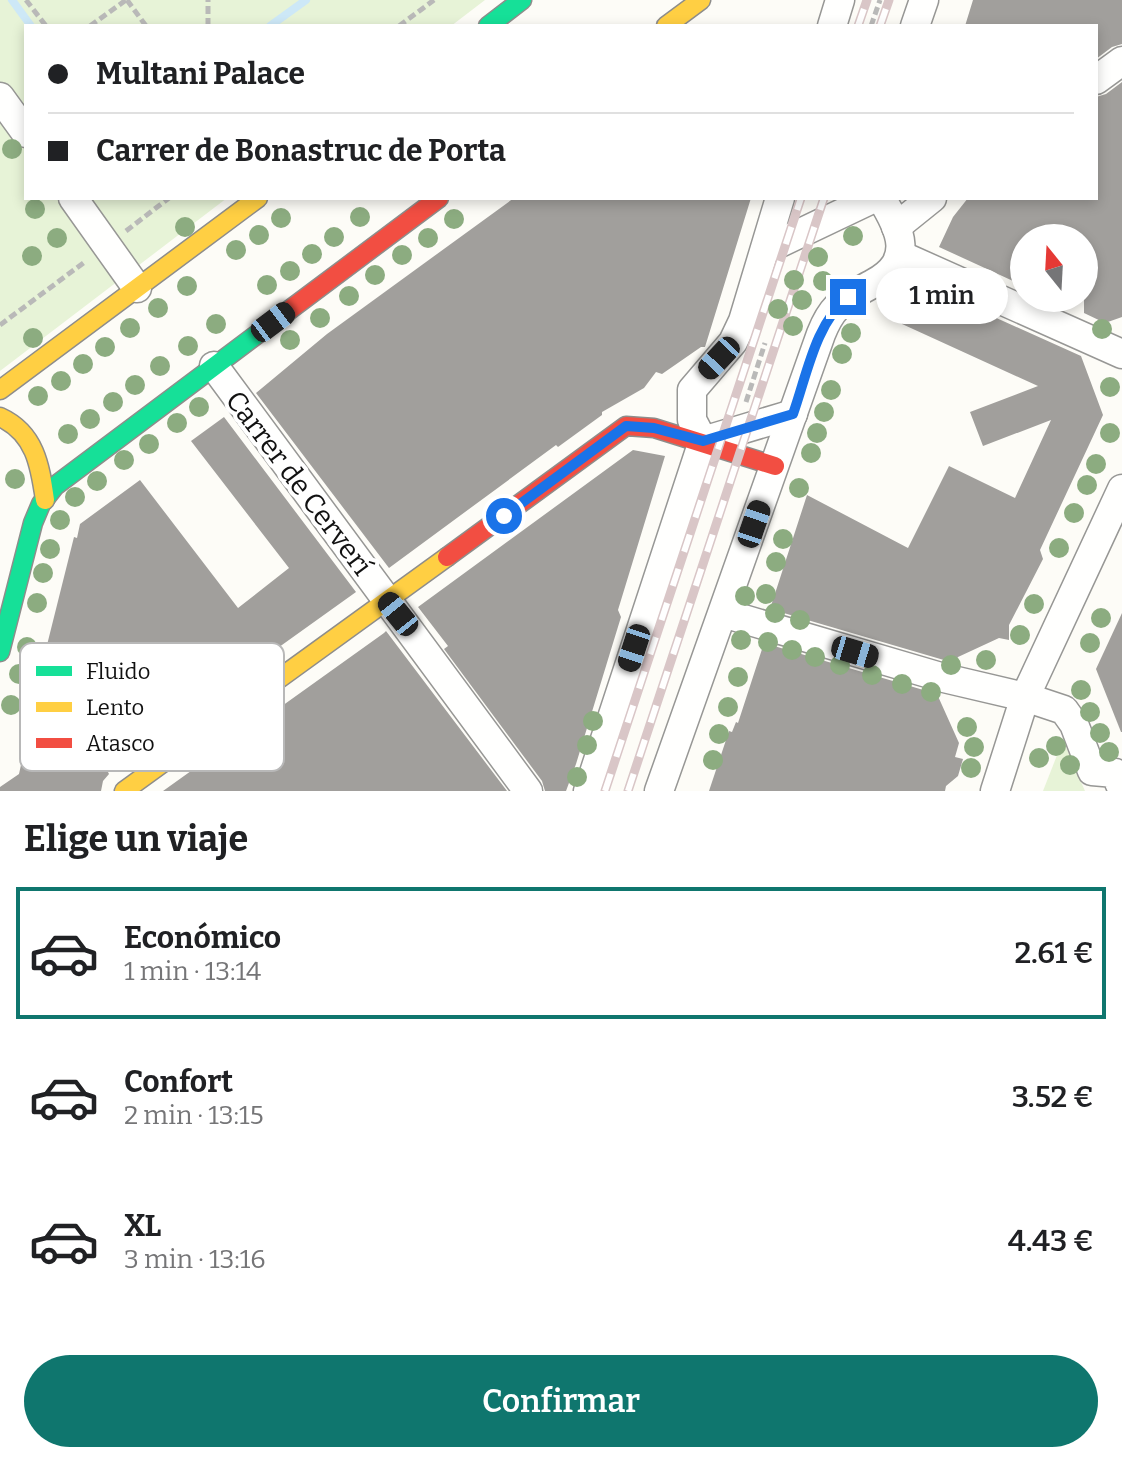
<!DOCTYPE html>
<html lang="es">
<head>
<meta charset="utf-8">
<style>
  body { margin:0; font-family:Bitter,serif; background:#f6f6f6; color:#202124; height:100vh; display:flex; flex-direction:column; font-size:30px; white-space:nowrap }
  * { box-sizing:border-box; margin:0 }
  p { font-size:26px; color:#757577 }
  .icon { flex:none; width:44px; height:44px; fill:none; stroke:currentColor; stroke-width:2; stroke-linecap:round; stroke-linejoin:round }
  .map { position:relative; height:791px; overflow:hidden }
  .side { display:flex; flex-direction:column; background:#fff; flex:1 }
  .side>* { flex:none }
  .banner { position:absolute; left:24px; top:24px; width:1074px; height:176px; border-radius:0px; box-shadow:0 4px 12px #0003; display:grid; align-content:center; height:176px; padding:0 24px; background:#fff }
  .needle { width:52px; rotate:342deg }
  .controls { position:absolute; left:1010px; top:224px; display:grid; gap:16px }
  .controls a { display:grid; place-items:center; width:88px; height:88px; border-radius:50%; background:#fff; box-shadow:0 4px 12px #0003; font-size:40px }
  .end { position:absolute; width:36px; height:36px; margin:-18px; border:10px solid #1a73e8; background:#fff; box-shadow:0 0 0 4px #fff }
  .from { border-radius:50% }
  .bubble { position:absolute; height:56px; border-radius:28px; background:#fff; box-shadow:0 4px 12px #0003; font-size:26px; font-weight:600; line-height:56px; text-align:center }
  .car { position:absolute; width:24px; height:48px; margin:-24px -12px; border-radius:10px; box-shadow:0 0 6px 2px #0007; background:linear-gradient(#222 24%,#8ab4d8 0 40%,#222 0 76%,#8ab4d8 0 86%,#222 0) }
  .banner b { display:flex; align-items:center; gap:28px; height:76px; font-size:30px }
  .banner b+b { border-top:2px solid #e0e0e0 }
  .banner i { width:20px; height:20px; background:#202124 }
  ul { padding:0; list-style:none }
  li { display:flex; align-items:center; gap:24px; height:132px; margin:0 16px 12px; padding:0 8px; border:4px solid transparent; border-radius:0px }
  li div { flex:1 }
  li b { display:block; font-size:30px }
  li em { font-style:normal; font-weight:600 }
  li.selected { border-color:#0f766e }
  li>.icon { width:72px; height:72px; stroke-width:1.5 }
  h2 { padding:0 24px; font-size:36px; line-height:96px }
  .cta { display:flex; gap:16px; margin-top:auto; padding:16px 24px }
  .cta a { flex:1; height:92px; border-radius:48px; background:#0f766e; color:#fff; font-size:32px; font-weight:600; line-height:92px; text-align:center }
  .map>svg:first-child { display:block }
  .green { fill:#e7f3d7 }
  .lines { fill:none; stroke-linecap:round; stroke-linejoin:round }
  .stream { stroke:#cde8f7; stroke-width:8 }
  .building { fill:#a19f9c }
  .street-casing { stroke:#979795; stroke-width:31 }
  .fast-casing { stroke:#8e8d8b; stroke-width:21 }
  .slow-casing { stroke:#8e8d8b; stroke-width:21 }
  .jam-casing { stroke:#8e8d8b; stroke-width:21 }
  .path { stroke:#b9b9b8; stroke-width:5; stroke-dasharray:8 4; stroke-linecap:butt }
  .street { stroke:#fffffe; stroke-width:28 }
  .fast { stroke:#16e098; stroke-width:18 }
  .slow { stroke:#ffcf43; stroke-width:18 }
  .jam { stroke:#f24e42; stroke-width:18 }
  .rail-casing { stroke:#d9c6c7; stroke-width:9 }
  .rail { stroke:#fff; stroke-width:6; stroke-dasharray:18; stroke-linecap:butt }
  .tree { fill:#8cac80 }
  .route { stroke:#1a73e8; stroke-width:10 }
  .labels { text-anchor:middle; dominant-baseline:central; stroke-width:8; stroke-linejoin:round; paint-order:stroke }
  .street-label { font-size:28px; fill:#111; stroke:#fff }
  .key { fill:#fff; stroke:#b8b8b8; stroke-width:2 }
  .key-label { font-size:22px; fill:#111 }
</style>
</head>
<body>
<div class="map">
<svg width="1122" height="791" viewBox="0 0 1122 791">
  <rect width="100%" height="100%" fill="#fdfcf7"/>
  <g class="green">
    <path d="M 0,0 L 485,0 L 451,26 L 26,26 L 26,198 L 227,198 L 0,371 Z"/>
    <path d="M 1063,740 L 1085,791 L 1043,791 Z"/>
  </g>
  <g class="lines">
    <g class="stream">
      <path d="M 12,0 L 31,26"/>
      <path d="M 270,26 L 306,0"/>
    </g>
  </g>
  <g class="building">
    <path d="M 973,0 L 1122,0 L 1122,44 L 1112,47 L 1096,59 L 1096,26 L 965,26 Z"/>
    <path d="M 1122,82 L 1122,317 L 1105,323 L 1084,313 L 1084,238 L 1024,238 L 1024,286 L 939,247 L 953,217 L 968,198 L 1096,198 L 1096,97 L 1106,94 Z"/>
    <path d="M 514,198 L 751,198 L 705,347 L 701,347 L 662,374 L 656,372 L 644,388 L 602,412 L 602,415 L 558,447 L 556,445 L 389,568 L 256,393 L 327,334 Z"/>
    <path d="M 921,284 L 1081,356 L 1103,415 L 1040,550 L 1043,559 L 1009,625 L 1009,640 L 999,638 L 958,657 L 954,663 L 770,609 L 807,495 L 908,548 L 949,466 L 1015,498 L 1051,420 L 983,446 L 970,412 L 1038,386 L 902,324 Z"/>
    <path d="M 224,417 L 356,592 L 107,770 L 109,774 L 103,781 L 101,791 L 0,791 L 0,787 L 19,774 L 47,645 L 74,537 L 77,538 L 80,524 L 140,480 L 238,608 L 289,568 L 191,441 Z"/>
    <path d="M 633,450 L 665,456 L 618,610 L 621,617 L 576,764 L 566,791 L 545,791 L 542,781 L 444,649 L 448,646 L 418,607 Z"/>
    <path d="M 1122,613 L 1122,732 L 1121,732 L 1096,669 Z"/>
    <path d="M 386,631 L 507,791 L 163,791 L 384,633 Z"/>
    <path d="M 764,643 L 937,694 L 959,743 L 955,757 L 963,759 L 958,776 L 946,786 L 945,791 L 709,791 L 729,731 L 732,732 L 736,722 L 738,723 Z"/>
  </g>
  <g class="lines">
    <g class="street-casing">
      <g id="street">
        <path d="M 832,26 L 840,0"/>
        <path d="M 915,26 L 924,0"/>
        <path d="M 1096,80 L 1122,61"/>
        <path d="M 0,97 L 26,133"/>
        <path d="M 73,198 L 137,288"/>
        <path d="M 896,227 L 932,198"/>
        <path d="M 765,250 L 874,198"/>
        <path d="M 900,255 L 1122,354"/>
        <path d="M 214,366 L 528,791"/>
        <path d="M 703,441 L 793,414"/>
        <path d="M 723,613 L 944,678 L 1025,697 L 1064,710 L 1074,724 L 1092,771 L 1115,773 L 1122,789"/>
        <path d="M 588,791 L 703,441 L 692,420 L 692,390 L 733,342 L 743,321 L 780,198"/>
        <path d="M 659,791 L 821,334 C 825,324 830,314 837,307 C 847,296 862,290 874,283 C 915,261 901,230 881,198"/>
        <path d="M 995,791 L 1025,697 L 1122,489"/>
      </g>
    </g>
    <g class="fast-casing">
      <g id="fast">
        <path d="M 488,26 L 522,0"/>
        <path d="M 0,652 L 33,523 L 41,504 L 55,486 L 276,320"/>
      </g>
    </g>
    <g class="slow-casing">
      <g id="slow">
        <path d="M 666,26 L 701,0"/>
        <path d="M 0,390 L 258,198"/>
        <path d="M 0,417 C 35,433 40,465 45,500"/>
        <path d="M 124,791 L 447,557"/>
      </g>
    </g>
    <g class="jam-casing">
      <g id="jam">
        <path d="M 276,320 L 439,198"/>
        <path d="M 447,557 L 626,426 L 654,428 L 775,466"/>
      </g>
    </g>
    <g class="path">
      <path d="M 26,0 L 46,26"/>
      <path d="M 127,0 L 146,26"/>
      <path d="M 90,26 L 126,0"/>
      <path d="M 208,26 L 208,0"/>
      <path d="M 399,26 L 434,0"/>
      <path d="M 871,26 L 880,0"/>
      <path d="M 126,231 L 169,198"/>
      <path d="M 0,325 L 86,261"/>
      <path d="M 746,402 L 765,343"/>
    </g>
    <use href="#street" class="street"/>
    <use href="#fast" class="fast"/>
    <use href="#slow" class="slow"/>
    <use href="#jam" class="jam"/>
    <g class="rail-casing">
      <g id="rail">
        <path d="M 858,26 L 867,0"/>
        <path d="M 880,26 L 889,0"/>
        <path d="M 605,791 L 801,198"/>
        <path d="M 628,791 L 824,198"/>
      </g>
    </g>
    <use href="#rail" class="rail"/>
  </g>
  <g class="tree">
    <circle cx="12" cy="149" r="10"/>
    <circle cx="35" cy="209" r="10"/>
    <circle cx="360" cy="217" r="10"/>
    <circle cx="281" cy="218" r="10"/>
    <circle cx="454" cy="219" r="10"/>
    <circle cx="185" cy="227" r="10"/>
    <circle cx="259" cy="235" r="10"/>
    <circle cx="853" cy="236" r="10"/>
    <circle cx="334" cy="237" r="10"/>
    <circle cx="57" cy="238" r="10"/>
    <circle cx="428" cy="238" r="10"/>
    <circle cx="236" cy="250" r="10"/>
    <circle cx="312" cy="254" r="10"/>
    <circle cx="402" cy="255" r="10"/>
    <circle cx="32" cy="256" r="10"/>
    <circle cx="818" cy="257" r="10"/>
    <circle cx="290" cy="271" r="10"/>
    <circle cx="375" cy="275" r="10"/>
    <circle cx="794" cy="280" r="10"/>
    <circle cx="823" cy="281" r="10"/>
    <circle cx="267" cy="285" r="10"/>
    <circle cx="187" cy="286" r="10"/>
    <circle cx="349" cy="296" r="10"/>
    <circle cx="802" cy="300" r="10"/>
    <circle cx="158" cy="308" r="10"/>
    <circle cx="778" cy="309" r="10"/>
    <circle cx="320" cy="318" r="10"/>
    <circle cx="216" cy="324" r="10"/>
    <circle cx="793" cy="326" r="10"/>
    <circle cx="130" cy="328" r="10"/>
    <circle cx="1102" cy="329" r="10"/>
    <circle cx="851" cy="333" r="10"/>
    <circle cx="33" cy="338" r="10"/>
    <circle cx="290" cy="340" r="10"/>
    <circle cx="188" cy="346" r="10"/>
    <circle cx="105" cy="347" r="10"/>
    <circle cx="842" cy="354" r="10"/>
    <circle cx="83" cy="364" r="10"/>
    <circle cx="160" cy="366" r="10"/>
    <circle cx="61" cy="381" r="10"/>
    <circle cx="135" cy="385" r="10"/>
    <circle cx="1110" cy="387" r="10"/>
    <circle cx="831" cy="390" r="10"/>
    <circle cx="38" cy="396" r="10"/>
    <circle cx="113" cy="402" r="10"/>
    <circle cx="199" cy="407" r="10"/>
    <circle cx="824" cy="412" r="10"/>
    <circle cx="90" cy="419" r="10"/>
    <circle cx="177" cy="423" r="10"/>
    <circle cx="817" cy="433" r="10"/>
    <circle cx="1110" cy="433" r="10"/>
    <circle cx="68" cy="434" r="10"/>
    <circle cx="149" cy="444" r="10"/>
    <circle cx="811" cy="453" r="10"/>
    <circle cx="124" cy="460" r="10"/>
    <circle cx="1096" cy="464" r="10"/>
    <circle cx="15" cy="479" r="10"/>
    <circle cx="97" cy="481" r="10"/>
    <circle cx="1087" cy="485" r="10"/>
    <circle cx="799" cy="488" r="10"/>
    <circle cx="75" cy="497" r="10"/>
    <circle cx="1074" cy="513" r="10"/>
    <circle cx="60" cy="520" r="10"/>
    <circle cx="783" cy="539" r="10"/>
    <circle cx="1059" cy="548" r="10"/>
    <circle cx="50" cy="549" r="10"/>
    <circle cx="776" cy="562" r="10"/>
    <circle cx="43" cy="573" r="10"/>
    <circle cx="766" cy="594" r="10"/>
    <circle cx="745" cy="596" r="10"/>
    <circle cx="37" cy="603" r="10"/>
    <circle cx="1034" cy="604" r="10"/>
    <circle cx="775" cy="613" r="10"/>
    <circle cx="1101" cy="618" r="10"/>
    <circle cx="800" cy="620" r="10"/>
    <circle cx="1020" cy="635" r="10"/>
    <circle cx="741" cy="640" r="10"/>
    <circle cx="768" cy="642" r="10"/>
    <circle cx="1090" cy="643" r="10"/>
    <circle cx="27" cy="647" r="10"/>
    <circle cx="792" cy="650" r="10"/>
    <circle cx="815" cy="657" r="10"/>
    <circle cx="986" cy="660" r="10"/>
    <circle cx="840" cy="665" r="10"/>
    <circle cx="951" cy="665" r="10"/>
    <circle cx="19" cy="674" r="10"/>
    <circle cx="872" cy="675" r="10"/>
    <circle cx="738" cy="677" r="10"/>
    <circle cx="902" cy="684" r="10"/>
    <circle cx="1081" cy="690" r="10"/>
    <circle cx="931" cy="692" r="10"/>
    <circle cx="11" cy="705" r="10"/>
    <circle cx="728" cy="707" r="10"/>
    <circle cx="1090" cy="712" r="10"/>
    <circle cx="593" cy="721" r="10"/>
    <circle cx="967" cy="727" r="10"/>
    <circle cx="1100" cy="733" r="10"/>
    <circle cx="719" cy="734" r="10"/>
    <circle cx="587" cy="745" r="10"/>
    <circle cx="1056" cy="746" r="10"/>
    <circle cx="974" cy="747" r="10"/>
    <circle cx="1109" cy="752" r="10"/>
    <circle cx="1039" cy="758" r="10"/>
    <circle cx="713" cy="760" r="10"/>
    <circle cx="1070" cy="765" r="10"/>
    <circle cx="971" cy="768" r="10"/>
    <circle cx="577" cy="777" r="10"/>
  </g>
  <g class="lines">
    <path class="route" d="M 504,516 L 626,426 L 654,428 L 703,441 L 793,414 C 807,375 815,324 848,297"/>
  </g>
  <g class="labels">
    <g class="street-label">
      <text transform="translate(299 483) rotate(53)">Carrer de Cerverí</text>
    </g>
  </g>
  <rect x="20" y="643" width="264" height="128" rx="12" class="key"/>
  <rect x="36" y="666" width="36" height="10" fill="#16e098"/>
  <rect x="36" y="702" width="36" height="10" fill="#ffcf43"/>
  <rect x="36" y="738" width="36" height="10" fill="#f24e42"/>
  <g class="key-label">
    <text x="86" y="679">Fluido</text>
    <text x="86" y="715">Lento</text>
    <text x="86" y="751">Atasco</text>
  </g>
</svg>
<div class="controls">
<a><svg class="needle" viewBox="-14 -14 28 28"><path d="M0-13l5 13h-10z" fill="#e53935"/><path d="M0 13l5-13h-10z" fill="#757577"/></svg></a>
</div>
<i class="end from" style="left:504px;top:516px"></i>
<i class="end" style="left:848px;top:297px"></i>
<div class="bubble" style="left:876px;top:268px;width:132px">1 min</div>
<i class="car" style="left:273px;top:322px;rotate:53deg"></i>
<i class="car" style="left:719px;top:358px;rotate:223deg"></i>
<i class="car" style="left:754px;top:524px;rotate:19deg"></i>
<i class="car" style="left:398px;top:614px;rotate:321deg"></i>
<i class="car" style="left:634px;top:648px;rotate:198deg"></i>
<i class="car" style="left:855px;top:652px;rotate:107deg"></i>
<div class="banner">
<b><i class="from"></i>Multani Palace</b>
<b><i></i>Carrer de Bonastruc de Porta</b>
</div>
</div>
<section class="side">
<h2>Elige un viaje</h2>
<ul>
<li class="selected"><svg class="icon" aria-label="car" viewBox="0 0 24 24"><path d="M5 17H2v-5l4-1 3-4h7l3 4 3 1v5h-3M9 17h6M6 11h13"/><circle cx="7" cy="17" r="2"/><circle cx="17" cy="17" r="2"/></svg><div><b>Económico</b><p>1 min · 13:14</p></div><em>2.61 €</em></li>
<li><svg class="icon" aria-label="car" viewBox="0 0 24 24"><path d="M5 17H2v-5l4-1 3-4h7l3 4 3 1v5h-3M9 17h6M6 11h13"/><circle cx="7" cy="17" r="2"/><circle cx="17" cy="17" r="2"/></svg><div><b>Confort</b><p>2 min · 13:15</p></div><em>3.52 €</em></li>
<li><svg class="icon" aria-label="car" viewBox="0 0 24 24"><path d="M5 17H2v-5l4-1 3-4h7l3 4 3 1v5h-3M9 17h6M6 11h13"/><circle cx="7" cy="17" r="2"/><circle cx="17" cy="17" r="2"/></svg><div><b>XL</b><p>3 min · 13:16</p></div><em>4.43 €</em></li>
</ul>
<div class="cta"><a>Confirmar</a></div>
</section>
</body>
</html>
